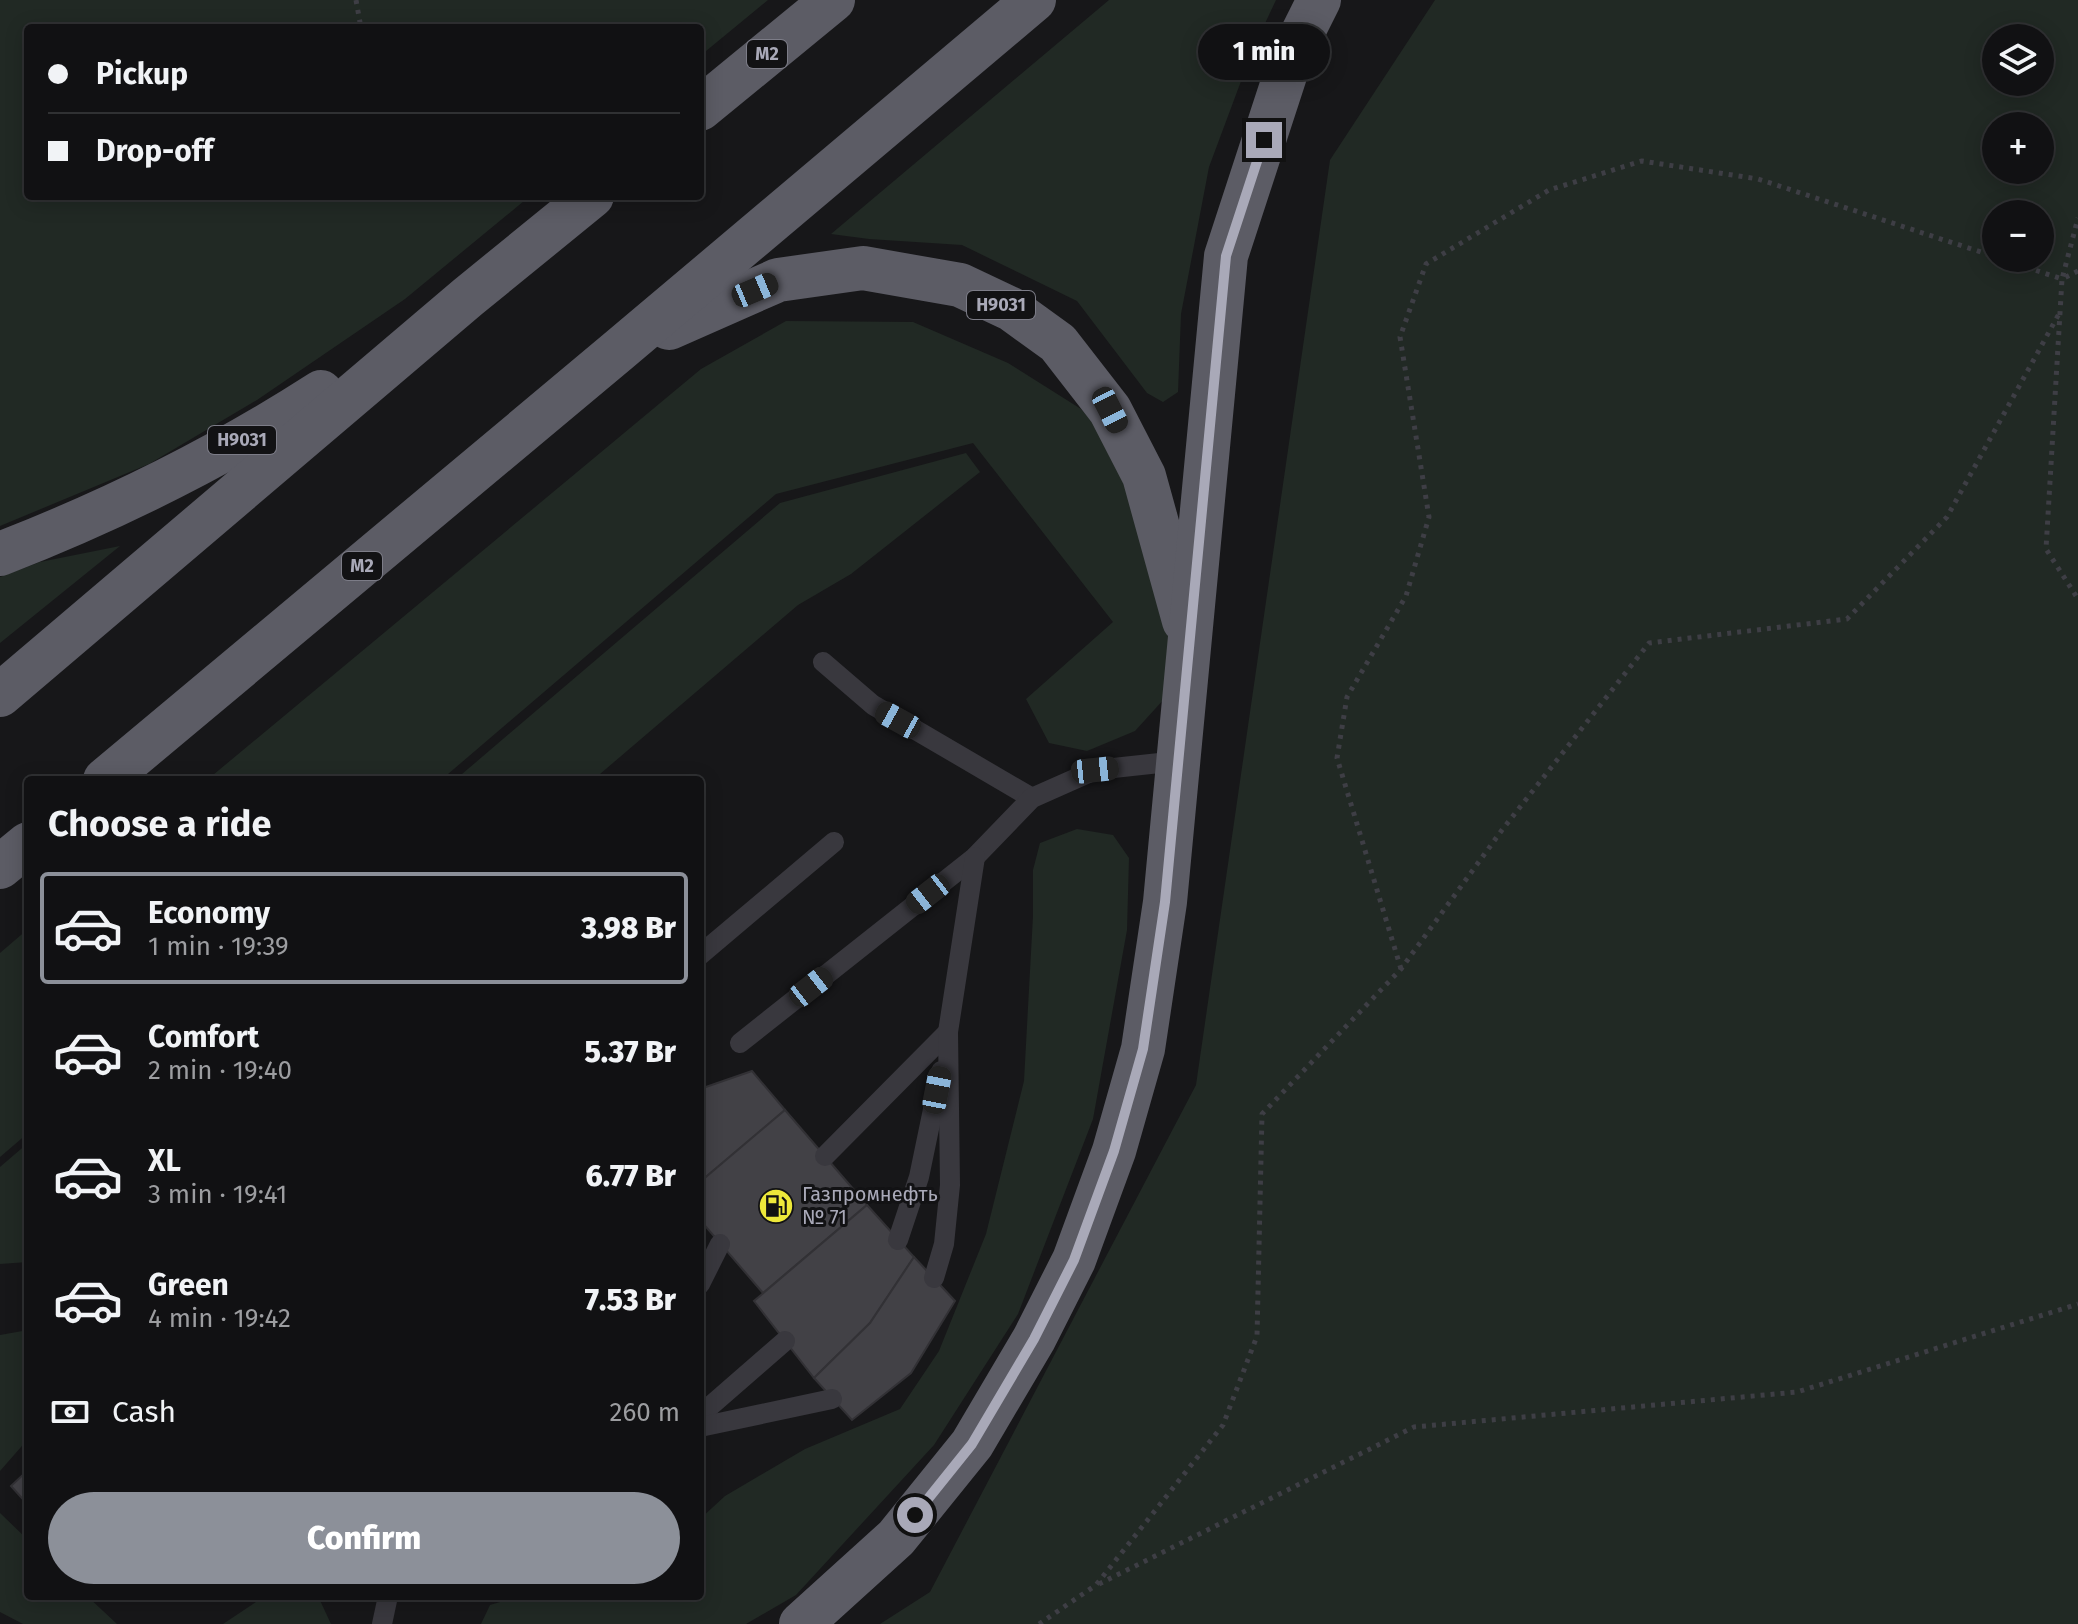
<!DOCTYPE html>
<html lang="en">
<head>
<meta charset="utf-8">
<style>
  body { margin:0; font-family:"Fira Sans",sans-serif; background:#1a1a1c; color:#f1f3f6; height:100vh; display:flex; flex-direction:column; font-size:30px; white-space:nowrap }
  * { box-sizing:border-box; margin:0 }
  p { font-size:26px; color:#9c9da0 }
  .icon { flex:none; width:44px; height:44px; fill:none; stroke:currentColor; stroke-width:2; stroke-linecap:round; stroke-linejoin:round }
  .map { position:relative; flex:1; overflow:hidden }
  .side { position:absolute; left:24px; top:776px; width:680px; height:824px; display:flex; flex-direction:column; background:#111113; border-radius:8px; box-shadow:0 4px 20px #0003,0 0 0 2px #303133 }
  .side>* { flex:none }
  .hud { position:absolute; left:24px; top:24px; width:680px; height:176px; border-radius:8px; box-shadow:0 4px 20px #0003,0 0 0 2px #303133; display:grid; align-content:center; height:176px; padding:0 24px; background:#111113 }
  .tools { position:absolute; left:1982px; top:24px; display:grid; gap:16px }
  .tools a { display:grid; place-items:center; width:72px; height:72px; border-radius:50%; background:#111113; box-shadow:0 4px 20px #0003,0 0 0 2px #303133; font-size:40px }
  .end { position:absolute; width:36px; height:36px; margin:-18px; border:10px solid #a9a9b8; background:#111; box-shadow:0 0 0 4px #111 }
  .from { border-radius:50% }
  .bubble { position:absolute; height:56px; border-radius:28px; background:#111113; box-shadow:0 4px 20px #0003,0 0 0 2px #303133; font-size:26px; font-weight:800; line-height:56px; text-align:center }
  .car { position:absolute; width:24px; height:48px; margin:-24px -12px; border-radius:10px; box-shadow:0 0 6px 2px #0007; background:linear-gradient(#222 24%,#8ab4d8 0 40%,#222 0 76%,#8ab4d8 0 86%,#222 0) }
  .hud b { display:flex; align-items:center; gap:28px; height:76px; font-size:30px }
  .hud b+b { border-top:2px solid #303133 }
  .hud i { width:20px; height:20px; background:#f1f3f6 }
  ul { padding:0; list-style:none }
  li { display:flex; align-items:center; gap:24px; height:112px; margin:0 16px 12px; padding:0 8px; border:4px solid transparent; border-radius:8px }
  li div { flex:1 }
  li b { display:block; font-size:30px }
  li em { font-style:normal; font-weight:800 }
  li.current { border-color:#8c9099 }
  li>.icon { width:72px; height:72px; stroke-width:1.5 }
  h2 { padding:0 24px; font-size:36px; line-height:96px }
  .pay { display:flex; align-items:center; gap:20px; height:88px; padding:0 24px; font-size:30px }
  .pay p { margin-inline-start:auto }
  .primary-button { display:flex; gap:16px; margin-top:auto; padding:16px 24px }
  .primary-button a { flex:1; height:92px; border-radius:48px; background:#8c9099; color:#fff; font-size:32px; font-weight:800; line-height:92px; text-align:center }
  .map>svg:first-child { display:block }
  .green { fill:#212924; fill-rule:evenodd }
  .building { fill:#424146; stroke:#323135; stroke-width:2 }
  .lines { fill:none; stroke-linecap:round; stroke-linejoin:round }
  .path { stroke:#3e3e45; stroke-width:5; stroke-dasharray:4 6; stroke-linecap:butt }
  .service { stroke:#39383e; stroke-width:20 }
  .trunk { stroke:#5c5c65; stroke-width:44 }
  .route { stroke:#a9a9b8; stroke-width:10 }
  .labels { text-anchor:middle; dominant-baseline:central; stroke-width:6; stroke-linejoin:round; paint-order:stroke }
  .shield { fill:#121214; stroke:#7c7c87; stroke-width:2 }
  .shield-label { font-size:18px; font-weight:bold; fill:#a9a9b8 }
  .poi-label { font-size:20px; fill:#a9a9b8; stroke:#121214; text-anchor:start }
</style>
</head>
<body>
<div class="map">
<svg width="2078" height="1624" viewBox="0 0 2078 1624">
  <rect width="100%" height="100%" fill="#171719"/>
  <g class="green">
    <path d="M 0,0 L 768,0 L 700,56 L 700,28 L 28,28 L 28,196 L 530,196 L 405,299 L 257,400 L 149,464 L 0,526 Z"/>
    <path d="M 1109,0 L 1276,0 L 1253,49 L 1209,167 L 1181,314 L 1178,392 L 1163,402 L 1147,393 L 1077,301 L 962,245 L 869,239 L 831,234 Z"/>
    <path d="M 1435,0 L 2078,0 L 2078,1624 L 880,1624 L 930,1592 L 1196,1085 L 1330,160 ZM 1996,38 L 2040,38 L 2040,82 L 1996,82 ZM 1996,126 L 2040,126 L 2040,170 L 1996,170 ZM 1996,214 L 2040,214 L 2040,258 L 1996,258 Z"/>
    <path d="M 786,321 L 913,322 L 1008,363 L 1081,409 L 1146,485 L 1186,578 L 1175,687 L 1135,731 L 1087,751 L 1049,743 L 1026,699 L 1113,622 L 973,443 L 776,494 L 441,780 L 207,780 L 701,369 Z"/>
    <path d="M 966,453 L 980,472 L 851,574 L 798,605 L 593,780 L 455,780 L 780,503 Z"/>
    <path d="M 120,546 L 0,643 L 0,577 L 40,562 Z"/>
    <path d="M 1077,829 L 1113,835 L 1129,858 L 1127,930 L 1093,1119 L 1018,1314 L 934,1445 L 796,1595 L 746,1624 L 481,1624 L 490,1605 C 533,1591 568,1596 612,1601 L 617,1596 L 700,1596 L 700,1519 L 725,1496 L 805,1449 L 900,1409 L 939,1351 L 986,1234 L 1024,1081 L 1033,916 L 1033,870 L 1040,843 Z"/>
    <path d="M 28,929 L 28,1133 L 0,1157 L 0,953 Z"/>
    <path d="M 28,1143 L 28,1262 L 0,1264 L 0,1167 Z"/>
    <path d="M 28,1330 L 28,1439 L 0,1471 L 0,1335 Z"/>
    <path d="M 0,1513 L 28,1540 L 28,1596 L 87,1596 L 117,1624 L 23,1624 L 0,1612 Z"/>
    <path d="M 265,1596 L 318,1596 L 331,1624 L 223,1624 Z"/>
  </g>
  <g class="building">
    <path d="M 752,1071 L 785,1110 L 700,1182 L 700,1089 Z"/>
    <path d="M 785,1110 L 867,1205 L 763,1293 L 700,1220 L 700,1182 Z"/>
    <path d="M 867,1205 L 914,1257 L 870,1323 L 814,1378 L 754,1301 Z"/>
    <path d="M 914,1257 L 955,1301 L 911,1373 L 852,1420 L 814,1378 L 870,1323 Z"/>
    <path d="M 28,1470 L 28,1505 L 11,1486 Z"/>
  </g>
  <g class="lines">
    <g class="path">
      <path d="M 356,0 L 361,28"/>
      <path d="M 1998,258 L 2062,279 L 2078,218"/>
      <path d="M 2078,271 L 2062,279 L 2046,549 L 2078,599"/>
      <path d="M 1401,969 L 1337,758 L 1347,697 L 1406,596 L 1429,517 L 1400,337 L 1426,264 L 1549,190 L 1642,161 L 1758,179 L 1996,257"/>
      <path d="M 1099,1584 L 1414,1427 L 1797,1392 L 2078,1304"/>
      <path d="M 1039,1624 L 1096,1585 L 1223,1425 L 1257,1336 L 1262,1114 L 1401,969 L 1502,830 L 1649,643 L 1847,619 L 1947,517 L 2060,312"/>
    </g>
    <g class="service">
      <path d="M 823,662 L 873,705 L 1032,798"/>
      <path d="M 700,955 L 834,842"/>
      <path d="M 740,1043 L 975,857 L 1032,798 L 1095,770 L 1178,761"/>
      <path d="M 825,1156 L 948,1032"/>
      <path d="M 898,1240 L 919,1177 L 941,1071"/>
      <path d="M 934,1278 L 944,1244 L 950,1185 L 948,1032 L 975,857"/>
      <path d="M 700,1284 L 720,1244"/>
      <path d="M 700,1415 L 785,1341"/>
      <path d="M 700,1427 L 832,1399"/>
      <path d="M 382,1624 L 388,1596"/>
    </g>
    <g class="trunk">
      <path d="M 700,109 L 833,0"/>
      <path d="M 669,328 L 778,280 L 863,268 L 960,285 L 1011,309 L 1058,343 L 1110,410 L 1144,476 L 1184,621"/>
      <path d="M 0,554 C 113,510 220,457 321,392"/>
      <path d="M 0,695 L 468,297 L 592,196"/>
      <path d="M 105,780 L 618,351 L 1034,0"/>
      <path d="M 0,867 L 28,844"/>
      <path d="M 801,1624 L 896,1538 L 972,1444 L 1034,1339 L 1074,1260 L 1114,1151 L 1143,1049 L 1165,902 L 1226,256 L 1292,54 L 1319,0"/>
    </g>
  </g>
  <g class="lines">
    <path class="route" d="M 915,1515 L 972,1444 L 1034,1339 L 1074,1260 L 1114,1151 L 1143,1049 L 1165,902 L 1226,256 L 1264,140"/>
  </g>
  <defs>
    <g id="fuel-disc" transform="scale(1.8)"><circle r="9.5" fill="#ede83a" stroke="#121214"/><path d="M-5.5-6h7V0h2V4h1.3V-2.5L3-4.5l.8-.8L6-3V5H2.5V1h-1V6h-7ZM-4.2-4.7v3.2H.2V-4.7Z" fill="#111"/></g>
  </defs>
  <g fill-rule="evenodd">
    <use href="#fuel-disc" x="776" y="1206"/>
  </g>
  <g class="labels">
    <g class="shield">
      <rect x="747" y="40" width="40" height="28" rx="6"/>
      <rect x="967" y="291" width="68" height="28" rx="6"/>
      <rect x="208" y="426" width="68" height="28" rx="6"/>
      <rect x="342" y="552" width="40" height="28" rx="6"/>
    </g>
    <g class="shield-label">
      <text x="767" y="54">М2</text>
      <text x="1001" y="305">Н9031</text>
      <text x="242" y="440">Н9031</text>
      <text x="362" y="566">М2</text>
    </g>
    <g class="poi-label">
      <text x="802" y="1194">Газпромнефть<tspan x="802" dy="23">№ 71</tspan></text>
    </g>
  </g>
</svg>
<div class="tools">
<a><svg class="icon" aria-label="layers" viewBox="0 0 24 24"><path d="M12 4l9 5-9 5-9-5zM3 14l9 5 9-5"/></svg></a>
<a>+</a>
<a>−</a>
</div>
<i class="end from" style="left:915px;top:1515px"></i>
<i class="end" style="left:1264px;top:140px"></i>
<div class="bubble" style="left:1198px;top:24px;width:132px">1 min</div>
<i class="car" style="left:755px;top:290px;rotate:67deg"></i>
<i class="car" style="left:1110px;top:410px;rotate:153deg"></i>
<i class="car" style="left:898px;top:720px;rotate:299deg"></i>
<i class="car" style="left:1095px;top:770px;rotate:84deg"></i>
<i class="car" style="left:928px;top:894px;rotate:232deg"></i>
<i class="car" style="left:811px;top:987px;rotate:52deg"></i>
<i class="car" style="left:937px;top:1090px;rotate:11deg"></i>
<div class="hud">
<b><i class="from"></i>Pickup</b>
<b><i></i>Drop-off</b>
</div>
<section class="side">
<h2>Choose a ride</h2>
<ul>
<li class="current"><svg class="icon" aria-label="car" viewBox="0 0 24 24"><path d="M5 17H2v-5l4-1 3-4h7l3 4 3 1v5h-3M9 17h6M6 11h13"/><circle cx="7" cy="17" r="2"/><circle cx="17" cy="17" r="2"/></svg><div><b>Economy</b><p>1 min · 19:39</p></div><em>3.98 Br</em></li>
<li><svg class="icon" aria-label="car" viewBox="0 0 24 24"><path d="M5 17H2v-5l4-1 3-4h7l3 4 3 1v5h-3M9 17h6M6 11h13"/><circle cx="7" cy="17" r="2"/><circle cx="17" cy="17" r="2"/></svg><div><b>Comfort</b><p>2 min · 19:40</p></div><em>5.37 Br</em></li>
<li><svg class="icon" aria-label="car" viewBox="0 0 24 24"><path d="M5 17H2v-5l4-1 3-4h7l3 4 3 1v5h-3M9 17h6M6 11h13"/><circle cx="7" cy="17" r="2"/><circle cx="17" cy="17" r="2"/></svg><div><b>XL</b><p>3 min · 19:41</p></div><em>6.77 Br</em></li>
<li><svg class="icon" aria-label="car" viewBox="0 0 24 24"><path d="M5 17H2v-5l4-1 3-4h7l3 4 3 1v5h-3M9 17h6M6 11h13"/><circle cx="7" cy="17" r="2"/><circle cx="17" cy="17" r="2"/></svg><div><b>Green</b><p>4 min · 19:42</p></div><em>7.53 Br</em></li>
</ul>
<div class="pay"><svg class="icon" aria-label="cash" viewBox="0 0 24 24"><path d="M3 7h18v10H3z"/><circle cx="12" cy="12" r="2"/></svg>Cash<p>260 m</p></div>
<div class="primary-button"><a>Confirm</a></div>
</section>
</div>
</body>
</html>
